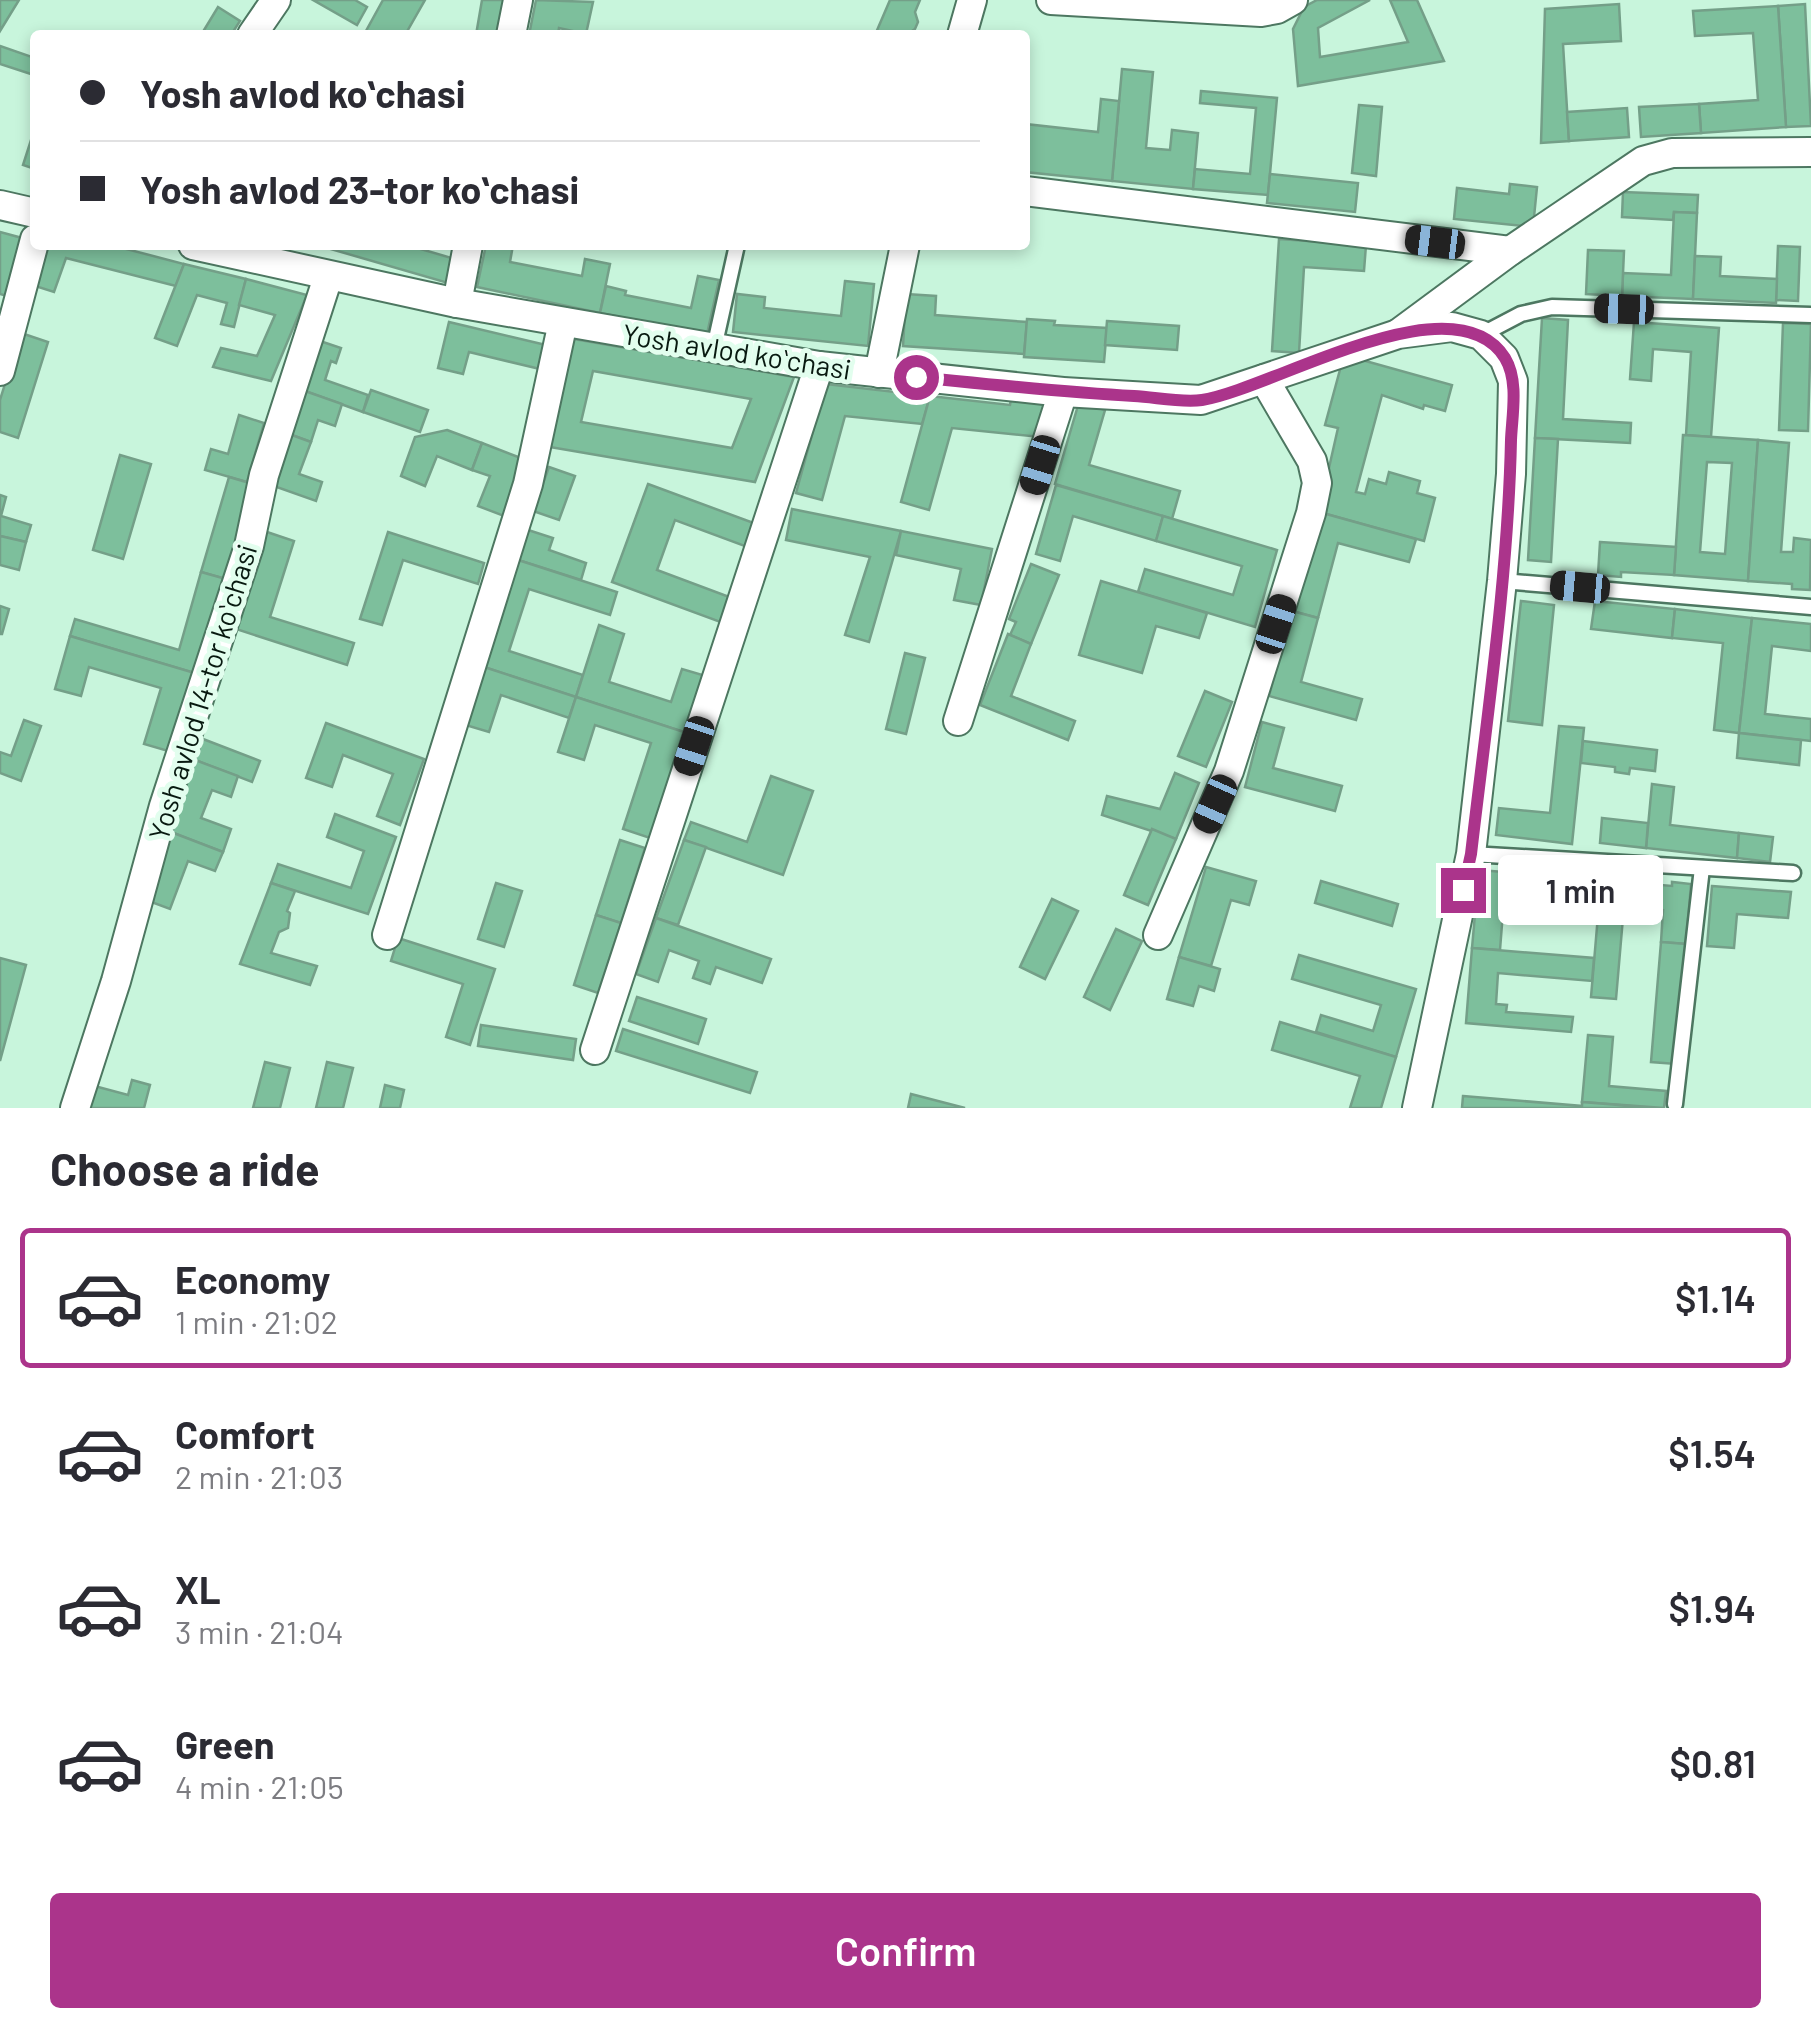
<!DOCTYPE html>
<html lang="en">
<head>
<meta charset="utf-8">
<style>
  body { margin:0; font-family:Barlow,sans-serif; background:#f2f2f3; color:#2b2b33; height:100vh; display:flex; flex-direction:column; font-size:38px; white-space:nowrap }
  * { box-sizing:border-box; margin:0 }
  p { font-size:32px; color:#7c7c81 }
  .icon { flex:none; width:55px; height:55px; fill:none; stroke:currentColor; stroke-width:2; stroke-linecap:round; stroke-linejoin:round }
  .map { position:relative; height:1108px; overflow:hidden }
  .details { display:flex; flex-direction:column; background:#fff; flex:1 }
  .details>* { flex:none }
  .hud { position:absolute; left:30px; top:30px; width:1000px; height:220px; border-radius:10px; box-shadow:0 5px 15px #0003; display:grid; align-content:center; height:220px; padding:0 50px; background:#fff }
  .end { position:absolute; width:45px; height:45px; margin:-22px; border:12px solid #ab348b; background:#fff; box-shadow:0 0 0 5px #fff }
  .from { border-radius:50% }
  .bubble { position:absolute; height:70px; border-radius:10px; background:#fff; box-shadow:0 5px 15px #0003; font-size:32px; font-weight:600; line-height:70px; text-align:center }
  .car { position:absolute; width:30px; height:60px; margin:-30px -15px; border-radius:12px; box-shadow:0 0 8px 2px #0007; background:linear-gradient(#222 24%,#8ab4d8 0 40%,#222 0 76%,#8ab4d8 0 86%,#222 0) }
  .hud b { display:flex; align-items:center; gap:35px; height:95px; font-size:38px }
  .hud b+b { border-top:2px solid #e1e1e2 }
  .hud i { width:25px; height:25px; background:#2b2b33 }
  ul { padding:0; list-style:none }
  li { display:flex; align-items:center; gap:30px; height:140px; margin:0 20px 15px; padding:0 30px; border:5px solid transparent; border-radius:10px }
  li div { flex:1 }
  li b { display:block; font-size:38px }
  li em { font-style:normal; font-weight:600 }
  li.current { border-color:#ab348b }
  li>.icon { width:90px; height:90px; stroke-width:1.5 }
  h2 { padding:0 50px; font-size:45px; line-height:120px }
  .cta { display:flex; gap:20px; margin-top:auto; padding:20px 50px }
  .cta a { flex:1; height:115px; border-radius:10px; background:#ab348b; color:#fff; font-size:40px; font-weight:600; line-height:115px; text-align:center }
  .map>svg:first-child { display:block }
  .building { fill:#7dbf9c; stroke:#749f88; stroke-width:2.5; fill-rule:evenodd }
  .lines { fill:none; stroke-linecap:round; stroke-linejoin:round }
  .service-casing { stroke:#4d7761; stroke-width:19 }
  .minor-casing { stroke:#4d7761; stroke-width:32 }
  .service { stroke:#fff; stroke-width:14 }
  .minor { stroke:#fff; stroke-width:28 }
  .route { stroke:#ab348b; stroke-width:12 }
  .labels { text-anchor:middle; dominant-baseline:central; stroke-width:10; stroke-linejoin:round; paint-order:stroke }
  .street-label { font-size:28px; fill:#081910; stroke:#e2feee }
</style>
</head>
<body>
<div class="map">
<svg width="1811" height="1108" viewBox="0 0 1811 1108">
  <rect width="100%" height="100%" fill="#c8f5dc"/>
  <g class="building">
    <path d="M 0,0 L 19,0 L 0,31 Z"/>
    <path d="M 313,0 L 355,0 L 367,7 L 357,25 Z"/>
    <path d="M 383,0 L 425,0 L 405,35 L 374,35 L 366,31 Z"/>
    <path d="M 482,0 L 509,0 L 504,35 L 476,35 Z"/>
    <path d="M 536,0 L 593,2 L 586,34 L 559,28 L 558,35 L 529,35 Z"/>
    <path d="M 890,0 L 920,0 L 915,12 L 918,22 L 915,29 L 906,35 L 875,35 Z"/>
    <path d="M 1317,0 L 1370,0 L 1318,28 L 1320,57 L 1408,42 L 1390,0 L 1417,0 L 1444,61 L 1298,86 L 1293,29 L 1304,7 Z"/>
    <path d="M 1619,4 L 1621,41 L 1563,44 L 1569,141 L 1541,143 L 1545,9 Z"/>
    <path d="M 1805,4 L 1811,126 L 1786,127 L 1778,6 Z"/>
    <path d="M 1778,6 L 1786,127 L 1701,133 L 1699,104 L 1758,100 L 1753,33 L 1695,36 L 1693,11 Z"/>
    <path d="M 218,7 L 240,21 L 231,35 L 201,35 Z"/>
    <path d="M 0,46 L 35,58 L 34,75 L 0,64 Z"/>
    <path d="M 1122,69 L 1153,72 L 1146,148 L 1170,150 L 1172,130 L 1198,133 L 1193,189 L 1112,181 Z"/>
    <path d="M 1201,91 L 1277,98 L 1268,195 L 1193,189 L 1195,169 L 1250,174 L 1256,108 L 1200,103 Z"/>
    <path d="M 1101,99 L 1119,101 L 1112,181 L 1025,172 L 1025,124 L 1098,132 Z"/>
    <path d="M 1699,104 L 1701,133 L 1641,137 L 1639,107 Z"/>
    <path d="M 1359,105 L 1382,107 L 1376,176 L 1352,173 Z"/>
    <path d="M 1627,108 L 1629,137 L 1569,141 L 1567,112 Z"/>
    <path d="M 31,140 L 35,141 L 35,169 L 23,165 Z"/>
    <path d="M 1270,174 L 1358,183 L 1355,212 L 1267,203 Z"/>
    <path d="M 1510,184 L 1537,187 L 1533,227 L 1454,219 L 1457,188 L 1509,194 Z"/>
    <path d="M 1623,192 L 1698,195 L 1697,213 L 1674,212 L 1673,220 L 1622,217 Z"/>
    <path d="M 1674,212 L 1697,213 L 1693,299 L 1622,296 L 1623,273 L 1671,275 Z"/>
    <path d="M 0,232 L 22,238 L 7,296 L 0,294 Z"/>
    <path d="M 1279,239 L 1366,245 L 1364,271 L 1304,267 L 1299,353 L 1272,351 Z"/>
    <path d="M 45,245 L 111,245 L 184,264 L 176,286 L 66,258 L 54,292 L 32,285 Z"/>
    <path d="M 317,245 L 407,245 L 455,259 L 448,283 Z"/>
    <path d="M 486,245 L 513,245 L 510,262 L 582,276 L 585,259 L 610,264 L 600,313 L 477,287 Z"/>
    <path d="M 1778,246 L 1800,247 L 1798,301 L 1776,300 Z"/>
    <path d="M 1588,250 L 1624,251 L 1622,296 L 1586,294 Z"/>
    <path d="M 1695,256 L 1721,257 L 1720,276 L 1777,279 L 1776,303 L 1693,299 Z"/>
    <path d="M 184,264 L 246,279 L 234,327 L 221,324 L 227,303 L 197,295 L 177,346 L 155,338 Z"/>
    <path d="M 698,276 L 719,280 L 707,334 L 600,313 L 606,286 L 626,291 L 625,295 L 691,308 Z"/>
    <path d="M 246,279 L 307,295 L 271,381 L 213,367 L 221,348 L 257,356 L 275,315 L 239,305 Z"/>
    <path d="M 845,281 L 874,284 L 868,346 L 733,332 L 737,294 L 765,297 L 764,308 L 841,316 Z"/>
    <path d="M 906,294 L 936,296 L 935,315 L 1027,322 L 1024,354 L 903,346 Z"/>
    <path d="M 1542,318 L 1568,320 L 1563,419 L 1631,423 L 1630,443 L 1535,438 Z"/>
    <path d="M 1027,319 L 1055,321 L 1054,325 L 1107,328 L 1104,362 L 1024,357 Z"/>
    <path d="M 1107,321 L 1179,326 L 1177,350 L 1105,345 Z"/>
    <path d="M 449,322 L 550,346 L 544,370 L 469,352 L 463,374 L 438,368 Z"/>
    <path d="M 1634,322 L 1719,328 L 1711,437 L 1686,435 L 1691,352 L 1653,349 L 1651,381 L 1630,379 Z"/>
    <path d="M 1783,323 L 1811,324 L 1808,431 L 1779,430 Z"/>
    <path d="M 21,333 L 48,342 L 18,438 L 0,432 L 0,400 Z"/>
    <path d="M 568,338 L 794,377 L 755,482 L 544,446 ZM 593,371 L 751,399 L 732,448 L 581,422 Z"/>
    <path d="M 320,341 L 341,348 L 336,363 L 331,361 L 325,380 L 368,395 L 363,412 L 302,390 Z"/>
    <path d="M 1344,355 L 1452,385 L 1445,411 L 1424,405 L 1423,409 L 1382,395 L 1356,492 L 1365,494 L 1369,479 L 1386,484 L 1389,472 L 1420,481 L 1417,493 L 1435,498 L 1424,541 L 1319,512 L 1338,428 L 1325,425 Z"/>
    <path d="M 826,384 L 930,396 L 922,424 L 845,416 L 822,500 L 796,493 Z"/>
    <path d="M 371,390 L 428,410 L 420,432 L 363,412 Z"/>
    <path d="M 305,391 L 342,404 L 335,426 L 318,420 L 311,442 L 289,434 Z"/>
    <path d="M 930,396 L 1010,405 L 1011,399 L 1044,402 L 1040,437 L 952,428 L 929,510 L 901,502 Z"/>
    <path d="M 1079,402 L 1105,410 L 1089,465 L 1180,491 L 1172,519 L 1055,484 Z"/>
    <path d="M 239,415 L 264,423 L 247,482 L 205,470 L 211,449 L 228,454 Z"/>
    <path d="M 447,430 L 482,443 L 472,470 L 437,456 L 425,486 L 401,476 L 415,437 Z"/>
    <path d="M 289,434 L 311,442 L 299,474 L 322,482 L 316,501 L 271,485 Z"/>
    <path d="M 1683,435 L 1758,440 L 1748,581 L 1674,575 ZM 1707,462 L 1732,463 L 1725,554 L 1700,552 Z"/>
    <path d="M 1535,438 L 1558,439 L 1551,562 L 1528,560 Z"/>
    <path d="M 1758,440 L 1789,443 L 1781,552 L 1793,552 L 1794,538 L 1811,540 L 1810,590 L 1792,589 L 1792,584 L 1748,581 Z"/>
    <path d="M 482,443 L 526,460 L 504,516 L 478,506 L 490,476 L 472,470 Z"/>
    <path d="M 120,455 L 151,464 L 123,559 L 93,550 Z"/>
    <path d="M 549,467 L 575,476 L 559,520 L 533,511 Z"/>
    <path d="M 229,477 L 253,484 L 226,579 L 201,572 Z"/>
    <path d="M 648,484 L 759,525 L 750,548 L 675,520 L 657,570 L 732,598 L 723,623 L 612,582 Z"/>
    <path d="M 1056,485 L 1163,516 L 1156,541 L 1073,516 L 1060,561 L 1036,554 Z"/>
    <path d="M 0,495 L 6,497 L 1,516 L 31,525 L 26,542 L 0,536 Z"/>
    <path d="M 792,509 L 901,531 L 869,642 L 845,635 L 870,557 L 786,540 Z"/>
    <path d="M 1319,512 L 1416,539 L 1409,562 L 1338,543 L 1318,618 L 1292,611 Z"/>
    <path d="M 1163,516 L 1277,550 L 1255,627 L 1138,592 L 1145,569 L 1233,595 L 1242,566 L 1156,541 Z"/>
    <path d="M 525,529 L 553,538 L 549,550 L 586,563 L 581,580 L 515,559 Z"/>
    <path d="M 901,531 L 992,549 L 981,605 L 954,600 L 961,569 L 896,555 Z"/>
    <path d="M 267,532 L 294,541 L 270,617 L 354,643 L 347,665 L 236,629 Z"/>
    <path d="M 388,532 L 484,563 L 478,584 L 403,560 L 382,625 L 360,619 Z"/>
    <path d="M 0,536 L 26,542 L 19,570 L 0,565 Z"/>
    <path d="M 1600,542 L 1676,547 L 1674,575 L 1621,572 L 1621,577 L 1598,575 Z"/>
    <path d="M 515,559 L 617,592 L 610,615 L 529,589 L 509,651 L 583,675 L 576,697 L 481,666 Z"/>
    <path d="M 1031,564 L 1059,575 L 1031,644 L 1010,635 L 1016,622 L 1009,619 Z"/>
    <path d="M 201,572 L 226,579 L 198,674 L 70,636 L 75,619 L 179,650 Z"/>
    <path d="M 1101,581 L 1207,613 L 1199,638 L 1156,626 L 1142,673 L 1079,655 Z"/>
    <path d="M 1521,601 L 1554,605 L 1542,725 L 1508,721 Z"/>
    <path d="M 1595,601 L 1675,609 L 1672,638 L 1591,629 Z"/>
    <path d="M 0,606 L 9,609 L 2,634 L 0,634 Z"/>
    <path d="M 1675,609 L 1752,618 L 1739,733 L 1714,730 L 1723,643 L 1672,638 Z"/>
    <path d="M 1292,611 L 1318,618 L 1301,682 L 1362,699 L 1356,720 L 1269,696 Z"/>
    <path d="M 1752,618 L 1811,624 L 1811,651 L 1772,646 L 1765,714 L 1811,719 L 1811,741 L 1739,733 Z"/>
    <path d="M 599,625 L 624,634 L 609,682 L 671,702 L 682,669 L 706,676 L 687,733 L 576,697 Z"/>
    <path d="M 1008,634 L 1031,644 L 1011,696 L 1075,721 L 1068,740 L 980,705 Z"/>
    <path d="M 70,636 L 198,674 L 175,753 L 144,744 L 161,688 L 89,667 L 81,696 L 55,689 Z"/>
    <path d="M 905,653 L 925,658 L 906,734 L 886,729 Z"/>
    <path d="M 481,666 L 576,697 L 569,718 L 501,695 L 489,732 L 462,724 Z"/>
    <path d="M 1205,691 L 1232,702 L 1206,767 L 1178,756 Z"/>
    <path d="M 576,697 L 687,733 L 653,839 L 623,829 L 651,743 L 595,725 L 584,760 L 558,752 Z"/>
    <path d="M 24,720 L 41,726 L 21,781 L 0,773 L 0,752 L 11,756 Z"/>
    <path d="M 1262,722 L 1284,728 L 1273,768 L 1342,786 L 1335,811 L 1245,787 Z"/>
    <path d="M 326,723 L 424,759 L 400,825 L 377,816 L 393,774 L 343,755 L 332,787 L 306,778 Z"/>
    <path d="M 1559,726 L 1584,728 L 1572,844 L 1496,835 L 1499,808 L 1550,813 Z"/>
    <path d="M 1739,733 L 1801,740 L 1799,765 L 1737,758 Z"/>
    <path d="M 203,739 L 260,761 L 252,782 L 195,760 Z"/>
    <path d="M 1583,741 L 1657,750 L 1655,771 L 1630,768 L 1629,774 L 1615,772 L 1615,767 L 1581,763 Z"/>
    <path d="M 195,760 L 238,776 L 231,797 L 212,790 L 201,818 L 231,829 L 223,852 L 168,831 Z"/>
    <path d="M 1175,773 L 1199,783 L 1176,839 L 1102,815 L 1107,796 L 1160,809 Z"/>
    <path d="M 771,776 L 813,791 L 783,875 L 684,840 L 691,822 L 747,842 Z"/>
    <path d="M 1652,784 L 1674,787 L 1670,825 L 1739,833 L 1737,858 L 1646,848 Z"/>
    <path d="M 335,814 L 396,837 L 368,914 L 271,883 L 278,864 L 351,888 L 364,851 L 327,837 Z"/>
    <path d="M 1602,818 L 1648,823 L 1646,848 L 1600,843 Z"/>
    <path d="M 1152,829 L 1176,839 L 1148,905 L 1124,895 Z"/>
    <path d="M 171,832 L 223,852 L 215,871 L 188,861 L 170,909 L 146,900 Z"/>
    <path d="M 1739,833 L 1773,837 L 1770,862 L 1737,858 Z"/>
    <path d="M 620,840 L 645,848 L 621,923 L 596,915 Z"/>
    <path d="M 684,840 L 706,847 L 678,925 L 656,918 Z"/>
    <path d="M 1206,867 L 1256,881 L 1249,905 L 1231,900 L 1211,966 L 1179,957 Z"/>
    <path d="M 1479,870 L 1601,880 L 1598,907 L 1504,899 L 1500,950 L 1472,948 Z"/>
    <path d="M 1601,880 L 1672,886 L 1672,882 L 1691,884 L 1686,944 L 1661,942 L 1663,910 L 1624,906 L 1616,999 L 1591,997 Z"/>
    <path d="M 1321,881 L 1398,904 L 1392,926 L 1315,903 Z"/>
    <path d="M 271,883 L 295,891 L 287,911 L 290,913 L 288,928 L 279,932 L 271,953 L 317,966 L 310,985 L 240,964 Z"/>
    <path d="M 496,883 L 522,891 L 504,947 L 478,939 Z"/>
    <path d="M 1712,886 L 1791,892 L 1788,918 L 1737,914 L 1734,948 L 1707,946 Z"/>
    <path d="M 1052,899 L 1078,911 L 1045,979 L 1020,967 Z"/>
    <path d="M 596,915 L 621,923 L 598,993 L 574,985 Z"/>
    <path d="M 656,918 L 771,959 L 762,983 L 716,967 L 710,984 L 693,978 L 699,961 L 669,950 L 658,982 L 636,974 Z"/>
    <path d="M 1116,929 L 1142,941 L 1110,1010 L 1084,997 Z"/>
    <path d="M 398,938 L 495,969 L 470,1045 L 446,1037 L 463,984 L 391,961 Z"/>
    <path d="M 1661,942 L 1686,944 L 1676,1064 L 1651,1062 Z"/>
    <path d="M 1472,948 L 1594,958 L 1592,981 L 1498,973 L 1496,1004 L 1507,1005 L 1506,1012 L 1573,1017 L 1571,1032 L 1466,1023 Z"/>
    <path d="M 1299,955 L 1416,989 L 1396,1057 L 1316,1032 L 1321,1015 L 1373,1031 L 1381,1005 L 1292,979 Z"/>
    <path d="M 1179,957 L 1220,969 L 1214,991 L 1199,986 L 1193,1006 L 1167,999 Z"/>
    <path d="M 0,958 L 26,965 L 0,1061 Z"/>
    <path d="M 637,997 L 706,1019 L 698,1044 L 629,1021 Z"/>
    <path d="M 1280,1022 L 1396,1057 L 1381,1108 L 1350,1108 L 1360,1076 L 1272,1050 Z"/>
    <path d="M 481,1025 L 576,1039 L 573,1060 L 478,1046 Z"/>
    <path d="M 623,1029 L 757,1072 L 750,1093 L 616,1051 Z"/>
    <path d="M 1588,1035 L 1613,1037 L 1609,1086 L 1666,1091 L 1664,1108 L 1582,1102 Z"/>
    <path d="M 265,1062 L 290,1068 L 280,1108 L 253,1108 Z"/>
    <path d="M 327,1062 L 353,1068 L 343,1108 L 316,1108 Z"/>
    <path d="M 132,1080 L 150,1085 L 144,1108 L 86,1108 L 91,1085 L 128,1095 Z"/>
    <path d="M 385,1085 L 404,1090 L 400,1108 L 380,1108 Z"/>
    <path d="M 911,1094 L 965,1108 L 908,1108 Z"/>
    <path d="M 1463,1096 L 1582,1106 L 1582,1108 L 1462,1108 Z"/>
    <path d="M 1582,1102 L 1655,1108 L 1582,1108 Z"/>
  </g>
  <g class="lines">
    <g class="service-casing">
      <g id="service">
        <path d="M 1481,335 L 1521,314 L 1552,307 L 1811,315"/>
        <path d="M 714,348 L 737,245"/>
        <path d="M 1502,581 L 1811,607"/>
        <path d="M 1471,854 L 1793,873"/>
        <path d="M 1675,1104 L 1702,868"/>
      </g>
    </g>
    <g class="minor-casing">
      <g id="minor">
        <path d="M 1051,0 L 1261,12 L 1277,9 L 1293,0"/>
        <path d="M 252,35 L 276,0"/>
        <path d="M 511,35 L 518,0"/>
        <path d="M 962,35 L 972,0"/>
        <path d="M 1025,191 L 1510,251"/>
        <path d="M 0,205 L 35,213"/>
        <path d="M 193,245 L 457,303 L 819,366 L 1063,392 L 1201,400 L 1398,334 L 1452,327 L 1481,335 L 1504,358 L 1513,381 L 1511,474 L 1502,581 L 1471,854 L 1417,1108"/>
        <path d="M 457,303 L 468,245"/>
        <path d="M 1399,333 L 1510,251 L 1643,161 L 1672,153 L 1811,152"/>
        <path d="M 0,371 L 35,239"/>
        <path d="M 879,373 L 905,245"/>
        <path d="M 958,721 L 1063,392"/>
        <path d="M 387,935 L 528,484 L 563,322"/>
        <path d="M 1158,935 L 1229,771 L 1311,513 L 1317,483 L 1312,461 L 1264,379"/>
        <path d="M 595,1050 L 819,366"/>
        <path d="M 75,1108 L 116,981 L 164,806 L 249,546 L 264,475 L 328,277"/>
      </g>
    </g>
    <use href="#service" class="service"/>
    <use href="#minor" class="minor"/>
  </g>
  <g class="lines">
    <path class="route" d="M 916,377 C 988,384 1061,392 1134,396 C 1155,397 1181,403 1202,400 C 1272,389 1454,277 1505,358 C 1519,381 1512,415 1511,440 C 1508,578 1487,716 1471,854 L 1463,890"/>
  </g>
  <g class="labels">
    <g class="street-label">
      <text transform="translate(737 351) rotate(9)">Yosh avlod koʻchasi</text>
      <text transform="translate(202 692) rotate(-73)">Yosh avlod 14-tor koʻchasi</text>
    </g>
  </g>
</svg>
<i class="end from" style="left:916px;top:377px"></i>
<i class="end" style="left:1463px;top:890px"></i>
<div class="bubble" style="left:1498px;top:855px;width:165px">1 min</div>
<i class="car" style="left:1435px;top:242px;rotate:277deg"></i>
<i class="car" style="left:1624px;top:309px;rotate:272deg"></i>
<i class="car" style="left:1040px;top:465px;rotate:197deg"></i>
<i class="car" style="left:1580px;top:587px;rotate:275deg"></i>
<i class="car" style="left:1276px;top:624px;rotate:18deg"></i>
<i class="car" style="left:694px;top:746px;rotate:198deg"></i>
<i class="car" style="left:1215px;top:804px;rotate:204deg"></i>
<div class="hud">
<b><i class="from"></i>Yosh avlod koʻchasi</b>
<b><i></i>Yosh avlod 23-tor koʻchasi</b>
</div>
</div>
<section class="details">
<h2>Choose a ride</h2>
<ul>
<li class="current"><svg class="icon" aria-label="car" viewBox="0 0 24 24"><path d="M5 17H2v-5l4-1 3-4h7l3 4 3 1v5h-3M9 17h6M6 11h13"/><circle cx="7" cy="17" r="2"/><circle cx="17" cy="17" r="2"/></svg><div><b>Economy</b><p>1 min · 21:02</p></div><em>$1.14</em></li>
<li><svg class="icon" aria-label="car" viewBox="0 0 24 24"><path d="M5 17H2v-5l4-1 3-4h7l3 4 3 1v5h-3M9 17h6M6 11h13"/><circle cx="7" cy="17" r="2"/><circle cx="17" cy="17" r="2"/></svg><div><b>Comfort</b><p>2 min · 21:03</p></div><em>$1.54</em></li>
<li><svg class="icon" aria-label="car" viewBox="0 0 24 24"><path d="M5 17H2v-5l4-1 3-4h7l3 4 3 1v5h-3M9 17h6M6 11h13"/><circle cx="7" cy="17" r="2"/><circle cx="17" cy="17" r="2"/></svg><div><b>XL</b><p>3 min · 21:04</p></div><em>$1.94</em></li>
<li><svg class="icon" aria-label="car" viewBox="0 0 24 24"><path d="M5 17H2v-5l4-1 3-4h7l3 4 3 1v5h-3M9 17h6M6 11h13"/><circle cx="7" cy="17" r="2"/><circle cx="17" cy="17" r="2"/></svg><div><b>Green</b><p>4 min · 21:05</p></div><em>$0.81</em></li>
</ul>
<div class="cta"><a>Confirm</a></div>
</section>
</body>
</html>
